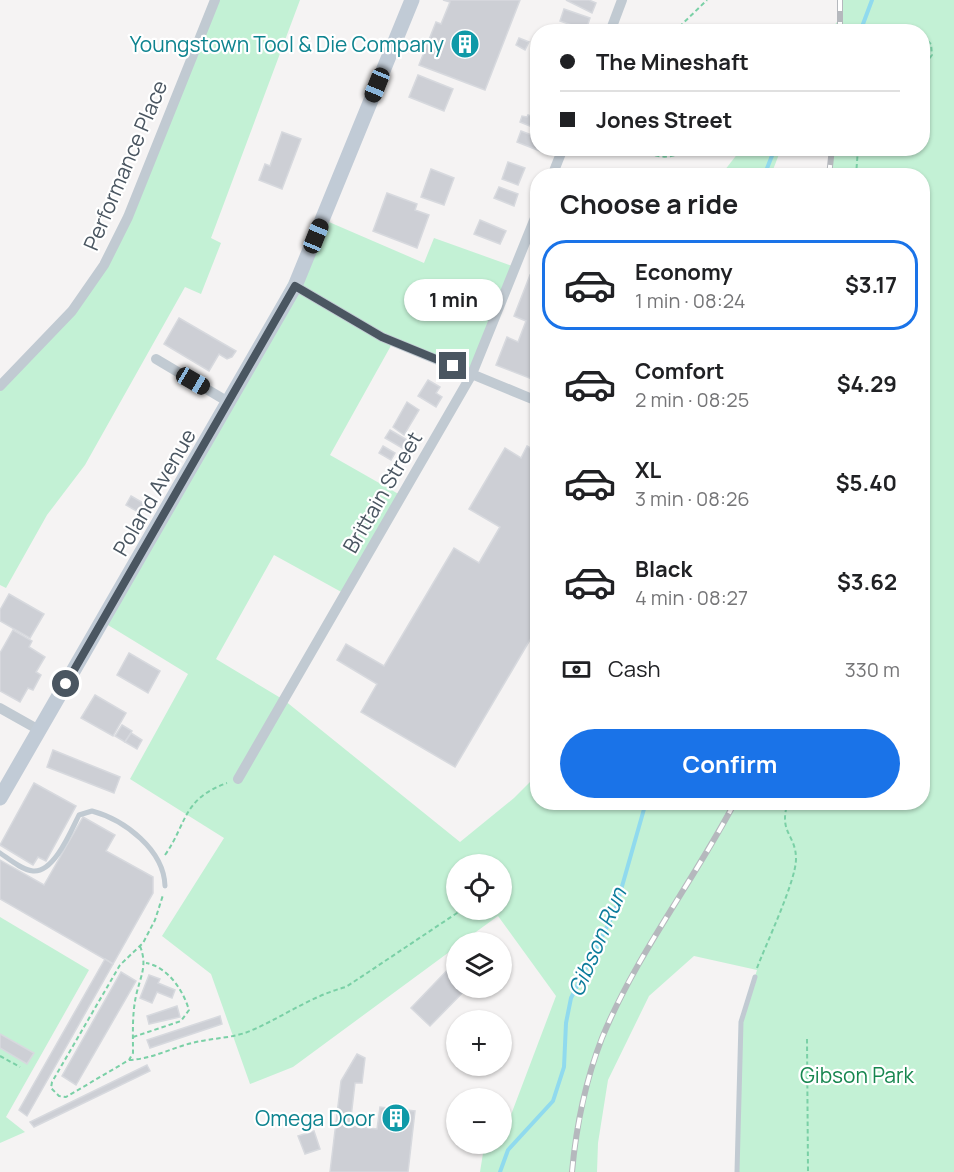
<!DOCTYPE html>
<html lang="en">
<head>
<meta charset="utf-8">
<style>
  body { margin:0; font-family:Manrope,sans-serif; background:#f2f2f2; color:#202124; height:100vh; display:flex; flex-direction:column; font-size:22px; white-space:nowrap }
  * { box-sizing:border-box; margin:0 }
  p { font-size:20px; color:#757577 }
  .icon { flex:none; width:33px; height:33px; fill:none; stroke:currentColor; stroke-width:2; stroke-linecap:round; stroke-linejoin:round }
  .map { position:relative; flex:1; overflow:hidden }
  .drawer { position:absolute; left:530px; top:168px; width:400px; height:642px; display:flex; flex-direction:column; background:#fff; border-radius:24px; box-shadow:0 2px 4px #0004 }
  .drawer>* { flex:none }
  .guide { position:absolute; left:530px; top:24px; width:400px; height:132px; border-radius:24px; box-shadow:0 2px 4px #0004; display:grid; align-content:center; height:132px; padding:0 30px; background:#fff }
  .tools { position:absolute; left:446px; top:854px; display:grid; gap:12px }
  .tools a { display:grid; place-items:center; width:66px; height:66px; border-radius:50%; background:#fff; box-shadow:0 2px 4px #0004; font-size:30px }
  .end { position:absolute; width:27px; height:27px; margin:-14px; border:8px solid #4a5661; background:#fff; box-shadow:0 0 0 3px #fff }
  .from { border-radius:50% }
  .bubble { position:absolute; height:42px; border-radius:21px; background:#fff; box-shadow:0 2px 4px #0004; font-size:20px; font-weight:700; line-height:42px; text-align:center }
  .car { position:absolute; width:18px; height:36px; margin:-18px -9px; border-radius:8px; box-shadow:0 0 4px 2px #0007; background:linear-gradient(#222 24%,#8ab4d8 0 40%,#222 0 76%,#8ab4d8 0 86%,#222 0) }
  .guide b { display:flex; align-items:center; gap:21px; height:57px; font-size:22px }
  .guide b+b { border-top:2px solid #e0e0e0 }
  .guide i { width:15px; height:15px; background:#202124 }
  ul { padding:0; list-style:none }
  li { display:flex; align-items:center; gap:18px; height:90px; margin:0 12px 9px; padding:0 18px; border:3px solid transparent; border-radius:24px }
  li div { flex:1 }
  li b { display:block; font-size:22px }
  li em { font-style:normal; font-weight:700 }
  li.current { border-color:#1a73e8 }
  li>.icon { width:54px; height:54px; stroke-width:1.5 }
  h2 { padding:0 30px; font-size:27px; line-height:72px }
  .pay { display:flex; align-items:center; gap:15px; height:66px; padding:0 30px; font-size:22px }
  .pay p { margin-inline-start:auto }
  .action { display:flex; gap:12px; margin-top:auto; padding:12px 30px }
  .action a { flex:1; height:69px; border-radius:36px; background:#1a73e8; color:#fff; font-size:24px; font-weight:700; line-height:69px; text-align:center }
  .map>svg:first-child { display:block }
  .green { fill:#c3f1d5; fill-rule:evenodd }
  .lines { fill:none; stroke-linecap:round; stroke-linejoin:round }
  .stream { stroke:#90daee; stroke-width:4 }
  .building { fill:#cdcfd5; stroke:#d7d9de; stroke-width:1.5 }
  .path { stroke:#7ad0a6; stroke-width:2; stroke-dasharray:4.5 3; stroke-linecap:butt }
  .lane { stroke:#c1cad2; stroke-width:5 }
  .street { stroke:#c1cad2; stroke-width:10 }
  .secondary { stroke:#c1cbd6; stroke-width:15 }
  .rail-casing { stroke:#b5b8bd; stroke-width:6 }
  .rail { stroke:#fff; stroke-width:4; stroke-dasharray:11; stroke-linecap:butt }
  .route { stroke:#4a5661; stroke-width:8 }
  .labels { text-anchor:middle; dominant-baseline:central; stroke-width:4.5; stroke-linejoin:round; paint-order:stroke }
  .culture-label { font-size:21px; fill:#0d838f; stroke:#fff; text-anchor:end }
  .street-label { font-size:21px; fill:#4a5661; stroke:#fff }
  .park-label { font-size:21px; fill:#17864f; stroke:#fff }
  .water-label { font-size:22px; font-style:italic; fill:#0c7c9b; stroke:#fff }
</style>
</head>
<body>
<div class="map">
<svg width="954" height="1172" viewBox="0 0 954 1172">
  <rect width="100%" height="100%" fill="#f5f3f3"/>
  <g class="green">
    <path d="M 215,0 L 300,0 L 211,238 L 221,243 L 201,294 L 185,287 L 85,465 L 47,515 L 6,588 L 0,585 L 0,386 L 26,361 L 104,265 Z"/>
    <path d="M 840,0 L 954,0 L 954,1172 L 737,1172 L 741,1022 L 757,970 L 694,956 L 649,996 L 608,1080 L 598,1143 L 597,1172 L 480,1172 L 484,1147 L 489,1143 L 501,1143 L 501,1132 L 506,1128 L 556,996 L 498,916 L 462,942 L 456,942 L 456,947 L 293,1067 L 250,1084 L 211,974 L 162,936 L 224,838 L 130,779 L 188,674 L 103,622 L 169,509 L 322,219 L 424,263 L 434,238 L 515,267 L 472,374 L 393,342 L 330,455 L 402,496 L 345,594 L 274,555 L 216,659 L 284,700 L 460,842 L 514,798 L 537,775 L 537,802 L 922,802 L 922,562 L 930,448 L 926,302 L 922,301 L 922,176 L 830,175 L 832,149 L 922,148 L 922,32 L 830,31 L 840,18 ZM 456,864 L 501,864 L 501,909 L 456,909 Z"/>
    <path d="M 742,148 L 781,149 L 771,175 L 721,175 Z"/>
    <path d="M 0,917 L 89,970 L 6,1117 L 25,1132 L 0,1143 Z"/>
  </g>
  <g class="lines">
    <g class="stream">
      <path d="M 860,32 L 872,0"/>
      <path d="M 764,176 L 775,148"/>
      <path d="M 500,1172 L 508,1150 L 553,1101 L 564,1067 L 566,1023 L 571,998 L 615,911 L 646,802"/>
    </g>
  </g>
  <g class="building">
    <path d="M 443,0 L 520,0 L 485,90 L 419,65 L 436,22 L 441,24 L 450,2 Z"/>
    <path d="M 566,0 L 589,0 L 596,3 L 592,13 Z"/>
    <path d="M 564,9 L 590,18 L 586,30 L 560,21 Z"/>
    <path d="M 558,26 L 571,32 L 556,32 Z"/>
    <path d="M 519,38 L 529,42 L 525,50 L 516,45 Z"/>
    <path d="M 418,75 L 453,89 L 444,111 L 409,97 Z"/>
    <path d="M 528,115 L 537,118 L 537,129 L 520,122 L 522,116 L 527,117 Z"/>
    <path d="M 521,131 L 537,137 L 540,151 L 517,142 Z"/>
    <path d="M 282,132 L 301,139 L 282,189 L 259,180 L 265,164 L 270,166 Z"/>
    <path d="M 508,162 L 525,168 L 518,185 L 502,179 Z"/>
    <path d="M 431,169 L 454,178 L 444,205 L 421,197 Z"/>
    <path d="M 499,187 L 518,194 L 514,206 L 494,198 Z"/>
    <path d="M 387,193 L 417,204 L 415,210 L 429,215 L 417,248 L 373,231 Z"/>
    <path d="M 480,220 L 506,231 L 500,244 L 474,234 Z"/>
    <path d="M 530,275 L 537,278 L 537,381 L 496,365 L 507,337 L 518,342 L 526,321 L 514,316 Z"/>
    <path d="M 179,318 L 236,351 L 232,357 L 227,359 L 219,354 L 209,371 L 164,344 Z"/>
    <path d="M 428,380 L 440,387 L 436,393 L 442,397 L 436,407 L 418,396 Z"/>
    <path d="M 407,402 L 419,410 L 404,435 L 393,427 Z"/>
    <path d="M 390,430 L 414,444 L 409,452 L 385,438 Z"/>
    <path d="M 383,446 L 395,453 L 391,460 L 379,453 Z"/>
    <path d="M 527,446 L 537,452 L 537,628 L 455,767 L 361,712 L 377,684 L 337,660 L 346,644 L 384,666 L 454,548 L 479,563 L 500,527 L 469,509 L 505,448 L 521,458 Z"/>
    <path d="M 131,496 L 145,504 L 140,513 L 126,505 Z"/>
    <path d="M 9,594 L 44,614 L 30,638 L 0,621 L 0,610 Z"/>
    <path d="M 13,630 L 32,641 L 29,647 L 45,657 L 36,672 L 41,675 L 33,690 L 28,688 L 20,702 L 0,691 L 0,653 Z"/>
    <path d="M 129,653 L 160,671 L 148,693 L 117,675 Z"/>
    <path d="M 95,695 L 126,713 L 113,736 L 81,718 Z"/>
    <path d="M 122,725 L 132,731 L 125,742 L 115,736 Z"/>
    <path d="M 131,733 L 142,740 L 137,749 L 125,742 Z"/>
    <path d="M 53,750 L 120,777 L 114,793 L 47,767 Z"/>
    <path d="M 34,783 L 76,806 L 46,861 L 38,857 L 33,865 L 0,845 Z"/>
    <path d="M 83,817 L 115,835 L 106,851 L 153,877 L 153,893 L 113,964 L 0,899 L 0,860 L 44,885 Z"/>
    <path d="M 105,959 L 113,964 L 27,1116 L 19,1110 Z"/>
    <path d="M 456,961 L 456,987 L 468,987 L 430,1026 L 411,1008 Z"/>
    <path d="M 121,972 L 136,981 L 76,1085 L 62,1076 Z"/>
    <path d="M 149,975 L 160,979 L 158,983 L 175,990 L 172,998 L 157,992 L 152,1003 L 140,998 Z"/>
    <path d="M 177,1006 L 180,1017 L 149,1024 L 147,1016 Z"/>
    <path d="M 220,1016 L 222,1024 L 150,1048 L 147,1040 Z"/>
    <path d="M 0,1034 L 34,1053 L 27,1064 L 0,1048 Z"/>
    <path d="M 357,1054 L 365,1058 L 362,1083 L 355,1083 L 350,1126 L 377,1129 L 380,1107 L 415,1111 L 408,1172 L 330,1172 L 341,1081 Z"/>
    <path d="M 147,1065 L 150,1071 L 34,1127 L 30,1122 Z"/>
    <path d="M 314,1131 L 320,1149 L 305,1154 L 298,1136 Z"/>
  </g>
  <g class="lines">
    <g class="path">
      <path d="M 674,32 L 707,0"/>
      <path d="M 922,36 L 931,44 L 932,55 L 922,68"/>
      <path d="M 642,148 C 658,161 674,158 690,148"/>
      <path d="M 856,176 L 858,148"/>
      <path d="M 165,855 C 187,824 182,799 227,783"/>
      <path d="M 140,946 C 148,966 140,977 136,996 C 132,1014 133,1034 133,1053 L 129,1060 L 66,1097 L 59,1096 L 51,1088 L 52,1082 L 120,965 L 143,943 L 155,920 L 163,895"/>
      <path d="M 757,968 C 766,944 796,881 796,859 C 796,834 778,833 788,802"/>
      <path d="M 133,1037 L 181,1021 L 189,1010 C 183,990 168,967 146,963"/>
      <path d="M 807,1039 L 808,1172"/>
      <path d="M 0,1056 L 20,1067"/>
      <path d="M 129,1060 C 153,1059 173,1047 196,1042 C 213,1038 234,1038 250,1031 C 283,1017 311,996 346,987 L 463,909"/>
    </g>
    <g class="lane">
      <path d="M 0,853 C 9,859 22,870 33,871 C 54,873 71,831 79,815 L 92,811 C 125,820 164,850 165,886"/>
      <path d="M 737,1172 L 741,1022 L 755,977"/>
    </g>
    <g class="street">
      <path d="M 610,32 L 622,0"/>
      <path d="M 552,176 L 563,148"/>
      <path d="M 295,286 L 382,337 L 537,401"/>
      <path d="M 156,359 L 230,403"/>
      <path d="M 0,386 L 72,311 L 104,265 L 128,217 L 215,0"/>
      <path d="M 0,708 L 39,730"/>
      <path d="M 238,779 L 472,374 L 537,213"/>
    </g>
    <path class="secondary" d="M 0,798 L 295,286 L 412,0"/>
    <g class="rail-casing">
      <g id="rail">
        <path d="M 840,0 L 840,32"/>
        <path d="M 829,176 L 832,148"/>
        <path d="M 572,1172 C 576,1128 586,1079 602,1038 C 636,955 693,882 735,802"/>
      </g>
    </g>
    <use href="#rail" class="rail"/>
  </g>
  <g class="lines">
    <path class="route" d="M 66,684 L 295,286 L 382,337 L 453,366"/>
  </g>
  <defs>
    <g id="building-disc" transform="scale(1.5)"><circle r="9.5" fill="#0f9aa8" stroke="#fff"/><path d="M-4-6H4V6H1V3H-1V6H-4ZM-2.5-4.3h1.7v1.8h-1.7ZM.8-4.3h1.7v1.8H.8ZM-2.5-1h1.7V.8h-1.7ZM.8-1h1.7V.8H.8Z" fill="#fff"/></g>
  </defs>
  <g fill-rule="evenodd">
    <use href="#building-disc" x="465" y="44"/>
    <use href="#building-disc" x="396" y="1118"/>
  </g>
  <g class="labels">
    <g class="culture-label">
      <text x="444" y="44">Youngstown Tool &amp; Die Company</text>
      <text x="375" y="1118">Omega Door</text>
    </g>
    <g class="street-label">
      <text transform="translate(125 165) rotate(-67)">Performance Place</text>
      <text transform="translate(154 492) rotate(-60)">Poland Avenue</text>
      <text transform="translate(382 492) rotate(-60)">Brittain Street</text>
    </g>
    <g class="park-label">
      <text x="857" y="1075">Gibson Park</text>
    </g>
    <g class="water-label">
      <text transform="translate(597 942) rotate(-67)">Gibson Run</text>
    </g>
  </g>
</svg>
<div class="tools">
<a><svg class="icon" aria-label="locate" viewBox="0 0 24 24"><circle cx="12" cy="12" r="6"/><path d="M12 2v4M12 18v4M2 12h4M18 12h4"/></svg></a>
<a><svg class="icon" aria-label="layers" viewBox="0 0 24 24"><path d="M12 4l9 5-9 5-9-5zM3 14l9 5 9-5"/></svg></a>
<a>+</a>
<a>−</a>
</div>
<i class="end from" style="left:66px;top:684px"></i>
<i class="end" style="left:453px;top:366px"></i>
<div class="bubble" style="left:404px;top:279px;width:99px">1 min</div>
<i class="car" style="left:377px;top:85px;rotate:202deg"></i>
<i class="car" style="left:316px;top:236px;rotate:22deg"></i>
<i class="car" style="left:193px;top:381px;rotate:120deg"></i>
<div class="guide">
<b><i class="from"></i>The Mineshaft</b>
<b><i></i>Jones Street</b>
</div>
<section class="drawer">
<h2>Choose a ride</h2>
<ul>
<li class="current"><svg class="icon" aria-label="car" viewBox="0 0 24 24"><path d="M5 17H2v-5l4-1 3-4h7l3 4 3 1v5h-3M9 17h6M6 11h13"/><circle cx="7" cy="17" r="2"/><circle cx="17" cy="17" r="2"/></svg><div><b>Economy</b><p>1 min · 08:24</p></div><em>$3.17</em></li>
<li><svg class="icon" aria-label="car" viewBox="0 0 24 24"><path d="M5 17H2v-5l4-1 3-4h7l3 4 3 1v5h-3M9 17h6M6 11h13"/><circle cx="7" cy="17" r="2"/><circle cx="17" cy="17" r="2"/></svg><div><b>Comfort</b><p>2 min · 08:25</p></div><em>$4.29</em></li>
<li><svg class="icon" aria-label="car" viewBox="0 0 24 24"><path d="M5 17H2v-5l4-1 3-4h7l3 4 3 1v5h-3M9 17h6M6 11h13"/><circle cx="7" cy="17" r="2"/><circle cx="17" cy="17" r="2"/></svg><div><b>XL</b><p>3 min · 08:26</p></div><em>$5.40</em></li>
<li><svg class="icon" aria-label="car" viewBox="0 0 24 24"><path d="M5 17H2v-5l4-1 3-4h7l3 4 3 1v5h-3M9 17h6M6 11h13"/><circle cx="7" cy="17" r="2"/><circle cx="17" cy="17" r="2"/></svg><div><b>Black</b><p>4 min · 08:27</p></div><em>$3.62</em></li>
</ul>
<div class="pay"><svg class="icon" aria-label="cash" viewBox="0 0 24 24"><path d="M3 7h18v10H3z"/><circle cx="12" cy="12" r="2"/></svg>Cash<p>330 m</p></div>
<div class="action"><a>Confirm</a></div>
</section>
</div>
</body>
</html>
